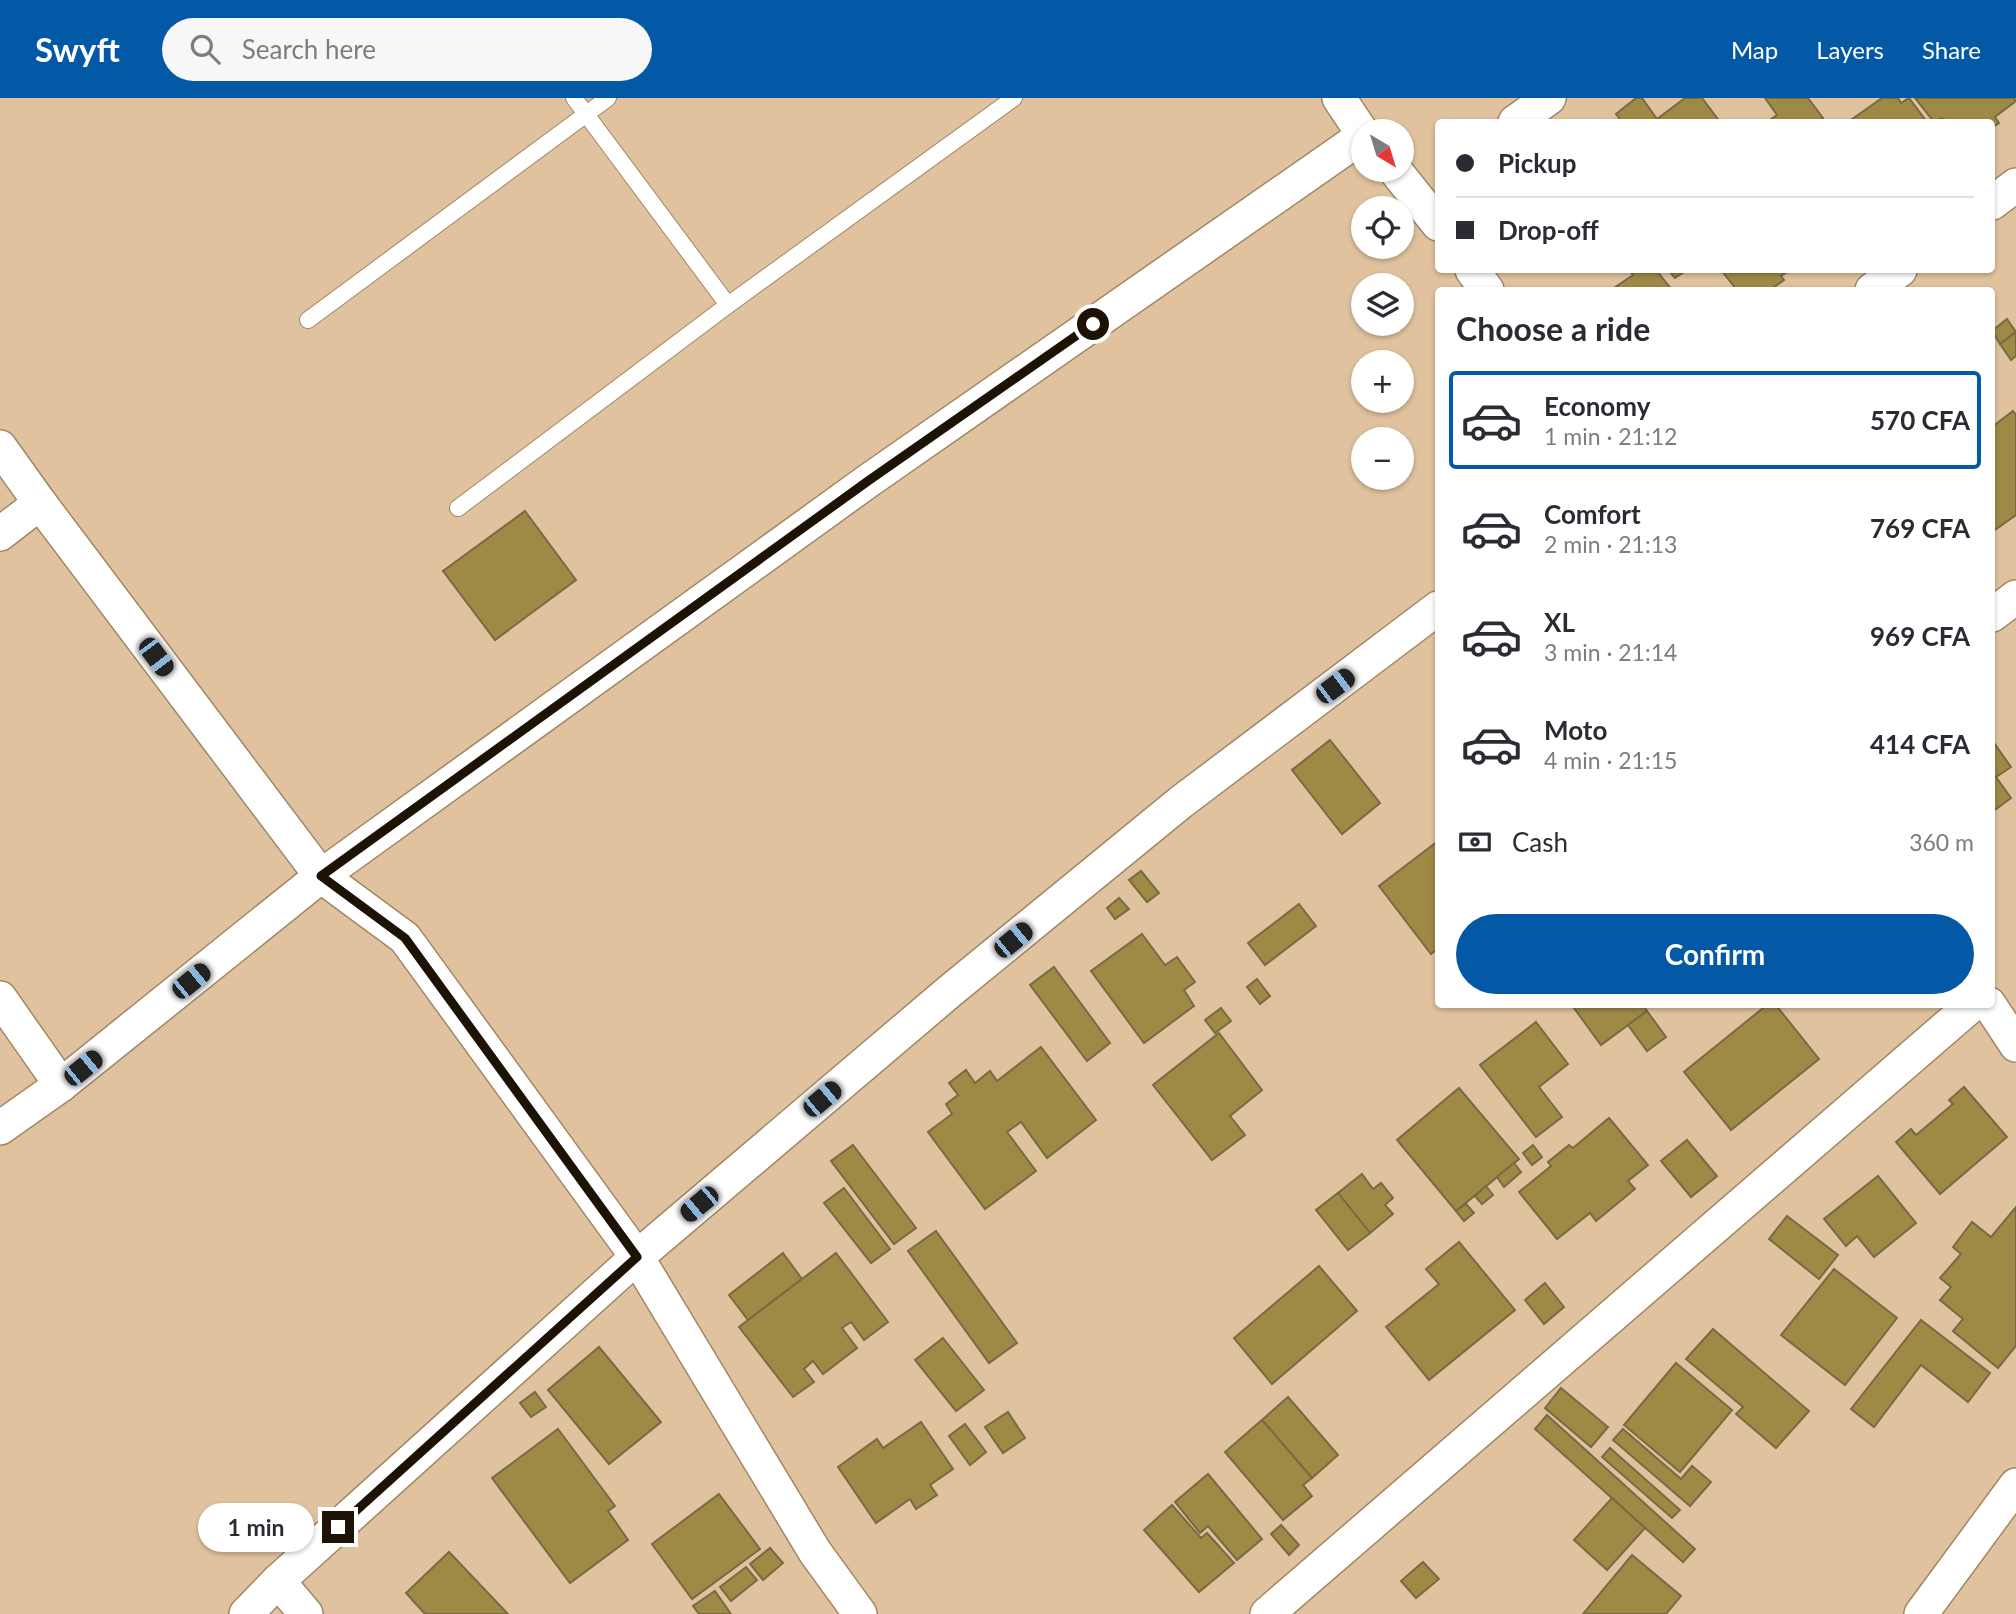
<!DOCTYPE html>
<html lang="en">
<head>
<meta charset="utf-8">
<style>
  body { margin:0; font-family:Lato,sans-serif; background:#f7f7f7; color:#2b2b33; height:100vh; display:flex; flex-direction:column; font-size:26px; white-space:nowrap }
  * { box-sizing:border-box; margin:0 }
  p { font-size:23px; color:#7c7c81 }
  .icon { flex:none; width:38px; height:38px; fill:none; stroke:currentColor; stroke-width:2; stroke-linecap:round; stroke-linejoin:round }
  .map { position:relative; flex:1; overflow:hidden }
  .details { position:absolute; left:1435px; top:189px; width:560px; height:721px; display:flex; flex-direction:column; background:#fff; border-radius:7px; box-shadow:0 2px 5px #0004 }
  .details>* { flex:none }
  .hud { position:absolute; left:1435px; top:21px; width:560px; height:154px; border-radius:7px; box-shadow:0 2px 5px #0004; display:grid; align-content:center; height:154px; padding:0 21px; background:#fff }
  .needle { width:46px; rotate:142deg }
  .buttons { position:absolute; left:1351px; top:21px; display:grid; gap:14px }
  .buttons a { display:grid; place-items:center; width:63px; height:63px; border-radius:50%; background:#fff; box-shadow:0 2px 5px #0004; font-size:35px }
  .end { position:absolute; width:32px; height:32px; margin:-16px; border:9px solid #1d1305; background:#fff; box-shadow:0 0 0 4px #fff }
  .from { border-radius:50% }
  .bubble { position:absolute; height:49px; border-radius:24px; background:#fff; box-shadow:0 2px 5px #0004; font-size:23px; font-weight:700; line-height:49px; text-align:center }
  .car { position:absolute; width:21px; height:42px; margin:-21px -10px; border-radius:9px; box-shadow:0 0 5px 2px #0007; background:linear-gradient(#222 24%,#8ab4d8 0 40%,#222 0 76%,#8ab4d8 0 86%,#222 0) }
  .hud b { display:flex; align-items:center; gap:24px; height:66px; font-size:26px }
  .hud b+b { border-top:2px solid #e1e1e2 }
  .hud i { width:18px; height:18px; background:#2b2b33 }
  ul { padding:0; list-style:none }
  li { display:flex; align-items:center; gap:21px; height:98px; margin:0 14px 10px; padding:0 7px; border:4px solid transparent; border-radius:7px }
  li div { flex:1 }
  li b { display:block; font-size:26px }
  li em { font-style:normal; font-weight:700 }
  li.current { border-color:#0459a7 }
  li>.icon { width:63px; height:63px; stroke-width:1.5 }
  h2 { padding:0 21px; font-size:32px; line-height:84px }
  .pay { display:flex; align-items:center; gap:18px; height:77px; padding:0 21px; font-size:26px }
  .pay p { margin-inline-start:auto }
  .action { display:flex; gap:14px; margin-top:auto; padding:14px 21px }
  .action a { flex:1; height:80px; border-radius:42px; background:#0459a7; color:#fff; font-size:28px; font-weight:700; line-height:80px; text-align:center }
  header { display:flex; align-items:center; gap:42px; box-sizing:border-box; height:98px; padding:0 35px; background:#0459a7; color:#fff }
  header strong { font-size:33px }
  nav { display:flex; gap:38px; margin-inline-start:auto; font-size:24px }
  .search { width:490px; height:63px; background:#f7f7f7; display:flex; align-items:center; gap:18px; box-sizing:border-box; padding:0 24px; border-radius:38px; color:#7c7c81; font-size:26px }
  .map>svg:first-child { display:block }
  .building { fill:#9e8a45; stroke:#776b43; stroke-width:2 }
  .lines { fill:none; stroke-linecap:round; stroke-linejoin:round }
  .service-casing { stroke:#a18663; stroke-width:18 }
  .minor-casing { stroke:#a18663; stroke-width:36 }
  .service { stroke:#fff; stroke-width:16 }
  .minor { stroke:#fff; stroke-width:33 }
  .route { stroke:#1d1305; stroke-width:9 }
</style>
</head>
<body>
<header>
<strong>Swyft</strong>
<div class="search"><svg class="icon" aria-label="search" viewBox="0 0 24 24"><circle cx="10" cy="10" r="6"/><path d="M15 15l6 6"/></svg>Search here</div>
<nav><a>Map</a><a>Layers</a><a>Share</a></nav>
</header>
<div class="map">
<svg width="2016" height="1516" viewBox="0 0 2016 1516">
  <rect width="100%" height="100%" fill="#e0c39e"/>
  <g class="building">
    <path d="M 1636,0 L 1642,0 L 1657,21 L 1685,0 L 1702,0 L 1720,24 L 1622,24 L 1616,16 Z"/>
    <path d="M 1765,0 L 1808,0 L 1823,20 L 1817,24 L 1767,24 L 1777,17 Z"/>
    <path d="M 1882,0 L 1898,0 L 1901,5 L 1909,0 L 1927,24 L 1848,24 Z"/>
    <path d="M 1915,0 L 2014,0 L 2016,3 L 1995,19 L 1999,25 L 1992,30 L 1992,24 L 1945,24 L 1942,20 L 1934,24 Z"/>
    <path d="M 1629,172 L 1656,172 L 1672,192 L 1611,192 L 1633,177 Z"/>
    <path d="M 1668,172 L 1687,172 L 1675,180 Z"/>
    <path d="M 1721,172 L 1790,172 L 1781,178 L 1784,182 L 1770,192 L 1737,192 Z"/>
    <path d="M 2007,221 L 2016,234 L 2000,246 L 1992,233 Z"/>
    <path d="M 2016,234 L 2016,258 L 2011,262 L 2000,246 Z"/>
    <path d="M 2013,313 L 2016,317 L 2016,417 L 1992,434 L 1992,329 Z"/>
    <path d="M 525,413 L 576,482 L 495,542 L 443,473 Z"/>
    <path d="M 1330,642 L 1380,705 L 1342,736 L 1292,672 Z"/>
    <path d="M 1992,642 L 2011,669 L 1996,679 L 2011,700 L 1992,714 Z"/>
    <path d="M 1438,743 L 1438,850 L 1431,856 L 1379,788 Z"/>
    <path d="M 1141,773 L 1159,795 L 1147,804 L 1129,782 Z"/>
    <path d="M 1119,800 L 1129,811 L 1115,821 L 1107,810 Z"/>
    <path d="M 1299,806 L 1316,828 L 1265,867 L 1248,845 Z"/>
    <path d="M 1142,836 L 1165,867 L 1177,859 L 1195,884 L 1184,892 L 1194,908 L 1144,945 L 1091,873 Z"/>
    <path d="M 1054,869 L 1110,945 L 1087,963 L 1030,887 Z"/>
    <path d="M 1257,881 L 1270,898 L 1260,906 L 1247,889 Z"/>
    <path d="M 1571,906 L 1642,906 L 1647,913 L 1601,947 Z"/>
    <path d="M 1768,906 L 1775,906 L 1819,961 L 1731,1032 L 1684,974 Z"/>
    <path d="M 1221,910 L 1231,923 L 1215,935 L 1205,922 Z"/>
    <path d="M 1647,913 L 1666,939 L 1647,953 L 1628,927 Z"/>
    <path d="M 1536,924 L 1568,966 L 1539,989 L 1562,1019 L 1536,1039 L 1480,967 Z"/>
    <path d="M 1219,935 L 1262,992 L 1230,1018 L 1245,1037 L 1212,1062 L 1153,987 Z"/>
    <path d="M 1041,949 L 1096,1022 L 1047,1060 L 1021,1024 L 1007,1034 L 1036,1073 L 985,1111 L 928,1034 L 952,1016 L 946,1006 L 958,997 L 949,985 L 966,972 L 975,985 L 990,973 L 997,983 Z"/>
    <path d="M 1964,989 L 2007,1039 L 1940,1096 L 1896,1044 L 1911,1031 L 1916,1037 L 1953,1006 L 1949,1002 Z"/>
    <path d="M 1459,990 L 1519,1061 L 1456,1113 L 1397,1042 Z"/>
    <path d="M 1609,1020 L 1648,1067 L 1628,1083 L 1635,1091 L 1596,1123 L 1590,1115 L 1557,1141 L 1519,1094 L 1551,1068 L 1548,1064 L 1569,1047 L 1573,1050 Z"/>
    <path d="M 1687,1042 L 1717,1078 L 1691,1099 L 1661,1063 Z"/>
    <path d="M 853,1047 L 916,1130 L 894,1146 L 831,1063 Z"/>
    <path d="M 1533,1047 L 1542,1059 L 1532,1067 L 1523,1055 Z"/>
    <path d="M 1514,1065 L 1521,1074 L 1504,1089 L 1497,1079 Z"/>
    <path d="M 1362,1076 L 1373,1091 L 1381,1085 L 1393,1100 L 1385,1107 L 1393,1116 L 1370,1135 L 1338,1095 Z"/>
    <path d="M 1878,1078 L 1916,1125 L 1874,1159 L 1857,1138 L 1846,1148 L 1824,1121 Z"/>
    <path d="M 1486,1088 L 1493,1097 L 1482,1106 L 1475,1098 Z"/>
    <path d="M 844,1090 L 890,1151 L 871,1165 L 824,1105 Z"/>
    <path d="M 1338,1095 L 1370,1135 L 1348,1152 L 1316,1112 Z"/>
    <path d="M 1466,1106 L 1474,1115 L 1464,1123 L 1456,1113 Z"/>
    <path d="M 2016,1109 L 2016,1248 L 1998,1270 L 1953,1233 L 1963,1221 L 1940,1202 L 1951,1189 L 1940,1180 L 1961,1156 L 1953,1149 L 1972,1124 L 1991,1139 Z"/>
    <path d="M 1787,1118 L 1838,1157 L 1819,1181 L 1769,1141 Z"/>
    <path d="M 936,1133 L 1017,1245 L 989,1265 L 908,1153 Z"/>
    <path d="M 1459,1144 L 1515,1212 L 1429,1282 L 1386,1229 L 1439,1186 L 1426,1171 Z"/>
    <path d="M 783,1155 L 802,1181 L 748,1222 L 729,1197 Z"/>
    <path d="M 836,1155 L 888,1224 L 864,1242 L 851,1224 L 842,1230 L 857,1250 L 823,1276 L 813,1263 L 804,1271 L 814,1284 L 793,1299 L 739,1229 Z"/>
    <path d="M 1319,1168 L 1357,1213 L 1272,1286 L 1234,1240 Z"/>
    <path d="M 1834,1171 L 1897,1220 L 1845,1287 L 1781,1237 Z"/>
    <path d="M 1545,1185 L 1564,1209 L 1544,1226 L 1525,1202 Z"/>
    <path d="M 1921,1222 L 1990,1275 L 1968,1304 L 1921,1267 L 1874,1329 L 1851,1311 Z"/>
    <path d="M 1713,1231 L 1809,1313 L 1776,1350 L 1736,1316 L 1743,1309 L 1686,1261 Z"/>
    <path d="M 943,1240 L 984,1292 L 956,1313 L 915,1262 Z"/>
    <path d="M 599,1249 L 661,1324 L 609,1366 L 548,1292 Z"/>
    <path d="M 1676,1265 L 1732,1312 L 1680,1374 L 1624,1327 Z"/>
    <path d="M 1561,1290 L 1608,1329 L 1591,1349 L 1545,1310 Z"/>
    <path d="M 535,1294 L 546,1309 L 531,1319 L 520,1305 Z"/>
    <path d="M 1288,1299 L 1338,1357 L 1312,1380 L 1262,1322 Z"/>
    <path d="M 1008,1314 L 1025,1340 L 1003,1355 L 985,1329 Z"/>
    <path d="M 1547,1317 L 1695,1451 L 1683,1464 L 1535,1331 Z"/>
    <path d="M 1262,1322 L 1312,1380 L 1303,1387 L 1312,1398 L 1283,1422 L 1225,1354 Z"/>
    <path d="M 921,1324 L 953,1371 L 930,1387 L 937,1397 L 916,1411 L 910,1401 L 876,1425 L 838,1369 L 877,1341 L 883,1350 Z"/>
    <path d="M 965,1326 L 986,1354 L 970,1367 L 949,1338 Z"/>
    <path d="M 558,1331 L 615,1408 L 608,1413 L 628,1442 L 570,1485 L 492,1380 Z"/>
    <path d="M 1623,1331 L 1681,1381 L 1692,1368 L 1711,1384 L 1690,1408 L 1613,1342 Z"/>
    <path d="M 1610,1350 L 1680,1412 L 1672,1420 L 1602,1359 Z"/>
    <path d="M 1208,1376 L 1262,1441 L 1237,1462 L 1208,1428 L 1200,1435 L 1175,1404 Z"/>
    <path d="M 719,1396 L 760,1451 L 692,1501 L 652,1446 Z"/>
    <path d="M 1612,1400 L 1645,1430 L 1607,1472 L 1574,1442 Z"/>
    <path d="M 1172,1407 L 1201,1440 L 1207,1435 L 1234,1465 L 1199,1494 L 1144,1432 Z"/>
    <path d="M 1281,1427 L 1299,1447 L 1289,1457 L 1271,1436 Z"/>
    <path d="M 770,1450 L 783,1465 L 763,1482 L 750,1466 Z"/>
    <path d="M 449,1454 L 508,1516 L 425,1516 L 406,1495 Z"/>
    <path d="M 1632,1457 L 1681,1498 L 1666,1516 L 1583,1516 Z"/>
    <path d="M 1423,1464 L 1439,1481 L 1416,1500 L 1401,1483 Z"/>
    <path d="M 746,1469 L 757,1482 L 731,1503 L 720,1489 Z"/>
    <path d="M 715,1493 L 731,1516 L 699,1516 L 693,1508 Z"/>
  </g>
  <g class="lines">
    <g class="service-casing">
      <g id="service">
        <path d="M 574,0 L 728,207"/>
        <path d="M 308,222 L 608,0"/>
        <path d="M 458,410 L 728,207 L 1014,0"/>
      </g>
    </g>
    <g class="minor-casing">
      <g id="minor">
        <path d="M 1339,0 L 1363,36"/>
        <path d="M 1515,24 L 1549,0"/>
        <path d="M 1395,72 L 1438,126"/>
        <path d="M 1992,105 L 2016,87"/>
        <path d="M 1472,172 L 1487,192"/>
        <path d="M 1872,192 L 1900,172"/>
        <path d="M 0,349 L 40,405 L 321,778 L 405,840 L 637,1159 L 815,1454 L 860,1516"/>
        <path d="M 0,436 L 40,405"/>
        <path d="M 1992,517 L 2016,499"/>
        <path d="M 0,900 L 61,987"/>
        <path d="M 1989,906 L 2016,947"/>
        <path d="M 0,1030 L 61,987 L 321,778 L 868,383 L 1363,38"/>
        <path d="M 278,1483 L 306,1516"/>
        <path d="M 246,1516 L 278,1483 L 637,1159 L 950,893 L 1181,704 L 1438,510"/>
        <path d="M 1267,1516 L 1973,906"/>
        <path d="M 1921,1516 L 2016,1387"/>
      </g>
    </g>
    <use href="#service" class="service"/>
    <use href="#minor" class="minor"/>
  </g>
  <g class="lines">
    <path class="route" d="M 338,1429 L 637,1159 L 405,840 L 321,778 L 868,383 L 1093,226"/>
  </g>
</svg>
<div class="buttons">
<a><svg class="needle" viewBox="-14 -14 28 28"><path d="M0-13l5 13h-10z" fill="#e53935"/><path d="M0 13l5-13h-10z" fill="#7c7c81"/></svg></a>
<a><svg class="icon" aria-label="locate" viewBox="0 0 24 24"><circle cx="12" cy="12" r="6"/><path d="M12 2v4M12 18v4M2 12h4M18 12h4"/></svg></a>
<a><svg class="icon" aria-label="layers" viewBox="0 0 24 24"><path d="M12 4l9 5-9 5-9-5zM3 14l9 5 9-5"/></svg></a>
<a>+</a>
<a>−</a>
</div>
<i class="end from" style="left:1093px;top:226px"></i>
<i class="end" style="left:338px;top:1429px"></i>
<div class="bubble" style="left:198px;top:1405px;width:116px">1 min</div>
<i class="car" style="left:156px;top:559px;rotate:143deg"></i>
<i class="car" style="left:1335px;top:588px;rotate:53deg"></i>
<i class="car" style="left:1013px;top:842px;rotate:51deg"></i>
<i class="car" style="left:191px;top:883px;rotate:51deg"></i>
<i class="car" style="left:83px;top:970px;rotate:51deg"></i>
<i class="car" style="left:822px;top:1001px;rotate:50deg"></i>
<i class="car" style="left:699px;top:1106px;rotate:230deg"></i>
<div class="hud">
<b><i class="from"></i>Pickup</b>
<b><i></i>Drop-off</b>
</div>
<section class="details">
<h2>Choose a ride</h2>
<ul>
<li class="current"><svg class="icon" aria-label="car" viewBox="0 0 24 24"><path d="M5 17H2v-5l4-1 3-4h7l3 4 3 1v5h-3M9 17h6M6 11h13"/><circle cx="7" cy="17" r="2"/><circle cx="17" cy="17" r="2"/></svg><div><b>Economy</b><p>1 min · 21:12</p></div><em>570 CFA</em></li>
<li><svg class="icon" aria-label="car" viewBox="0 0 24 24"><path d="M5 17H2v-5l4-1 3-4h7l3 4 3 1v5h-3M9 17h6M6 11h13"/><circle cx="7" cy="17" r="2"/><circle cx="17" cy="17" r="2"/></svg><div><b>Comfort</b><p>2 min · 21:13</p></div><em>769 CFA</em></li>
<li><svg class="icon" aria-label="car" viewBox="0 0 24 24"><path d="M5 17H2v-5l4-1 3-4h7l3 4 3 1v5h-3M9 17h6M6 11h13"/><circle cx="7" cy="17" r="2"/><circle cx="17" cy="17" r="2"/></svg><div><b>XL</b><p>3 min · 21:14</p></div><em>969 CFA</em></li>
<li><svg class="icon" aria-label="car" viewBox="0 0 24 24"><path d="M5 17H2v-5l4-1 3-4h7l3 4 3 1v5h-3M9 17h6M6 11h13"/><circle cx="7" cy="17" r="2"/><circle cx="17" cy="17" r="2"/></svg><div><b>Moto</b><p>4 min · 21:15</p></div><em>414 CFA</em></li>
</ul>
<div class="pay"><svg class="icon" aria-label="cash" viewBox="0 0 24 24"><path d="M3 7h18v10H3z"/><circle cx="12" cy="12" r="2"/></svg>Cash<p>360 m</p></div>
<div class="action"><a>Confirm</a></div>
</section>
</div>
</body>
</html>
